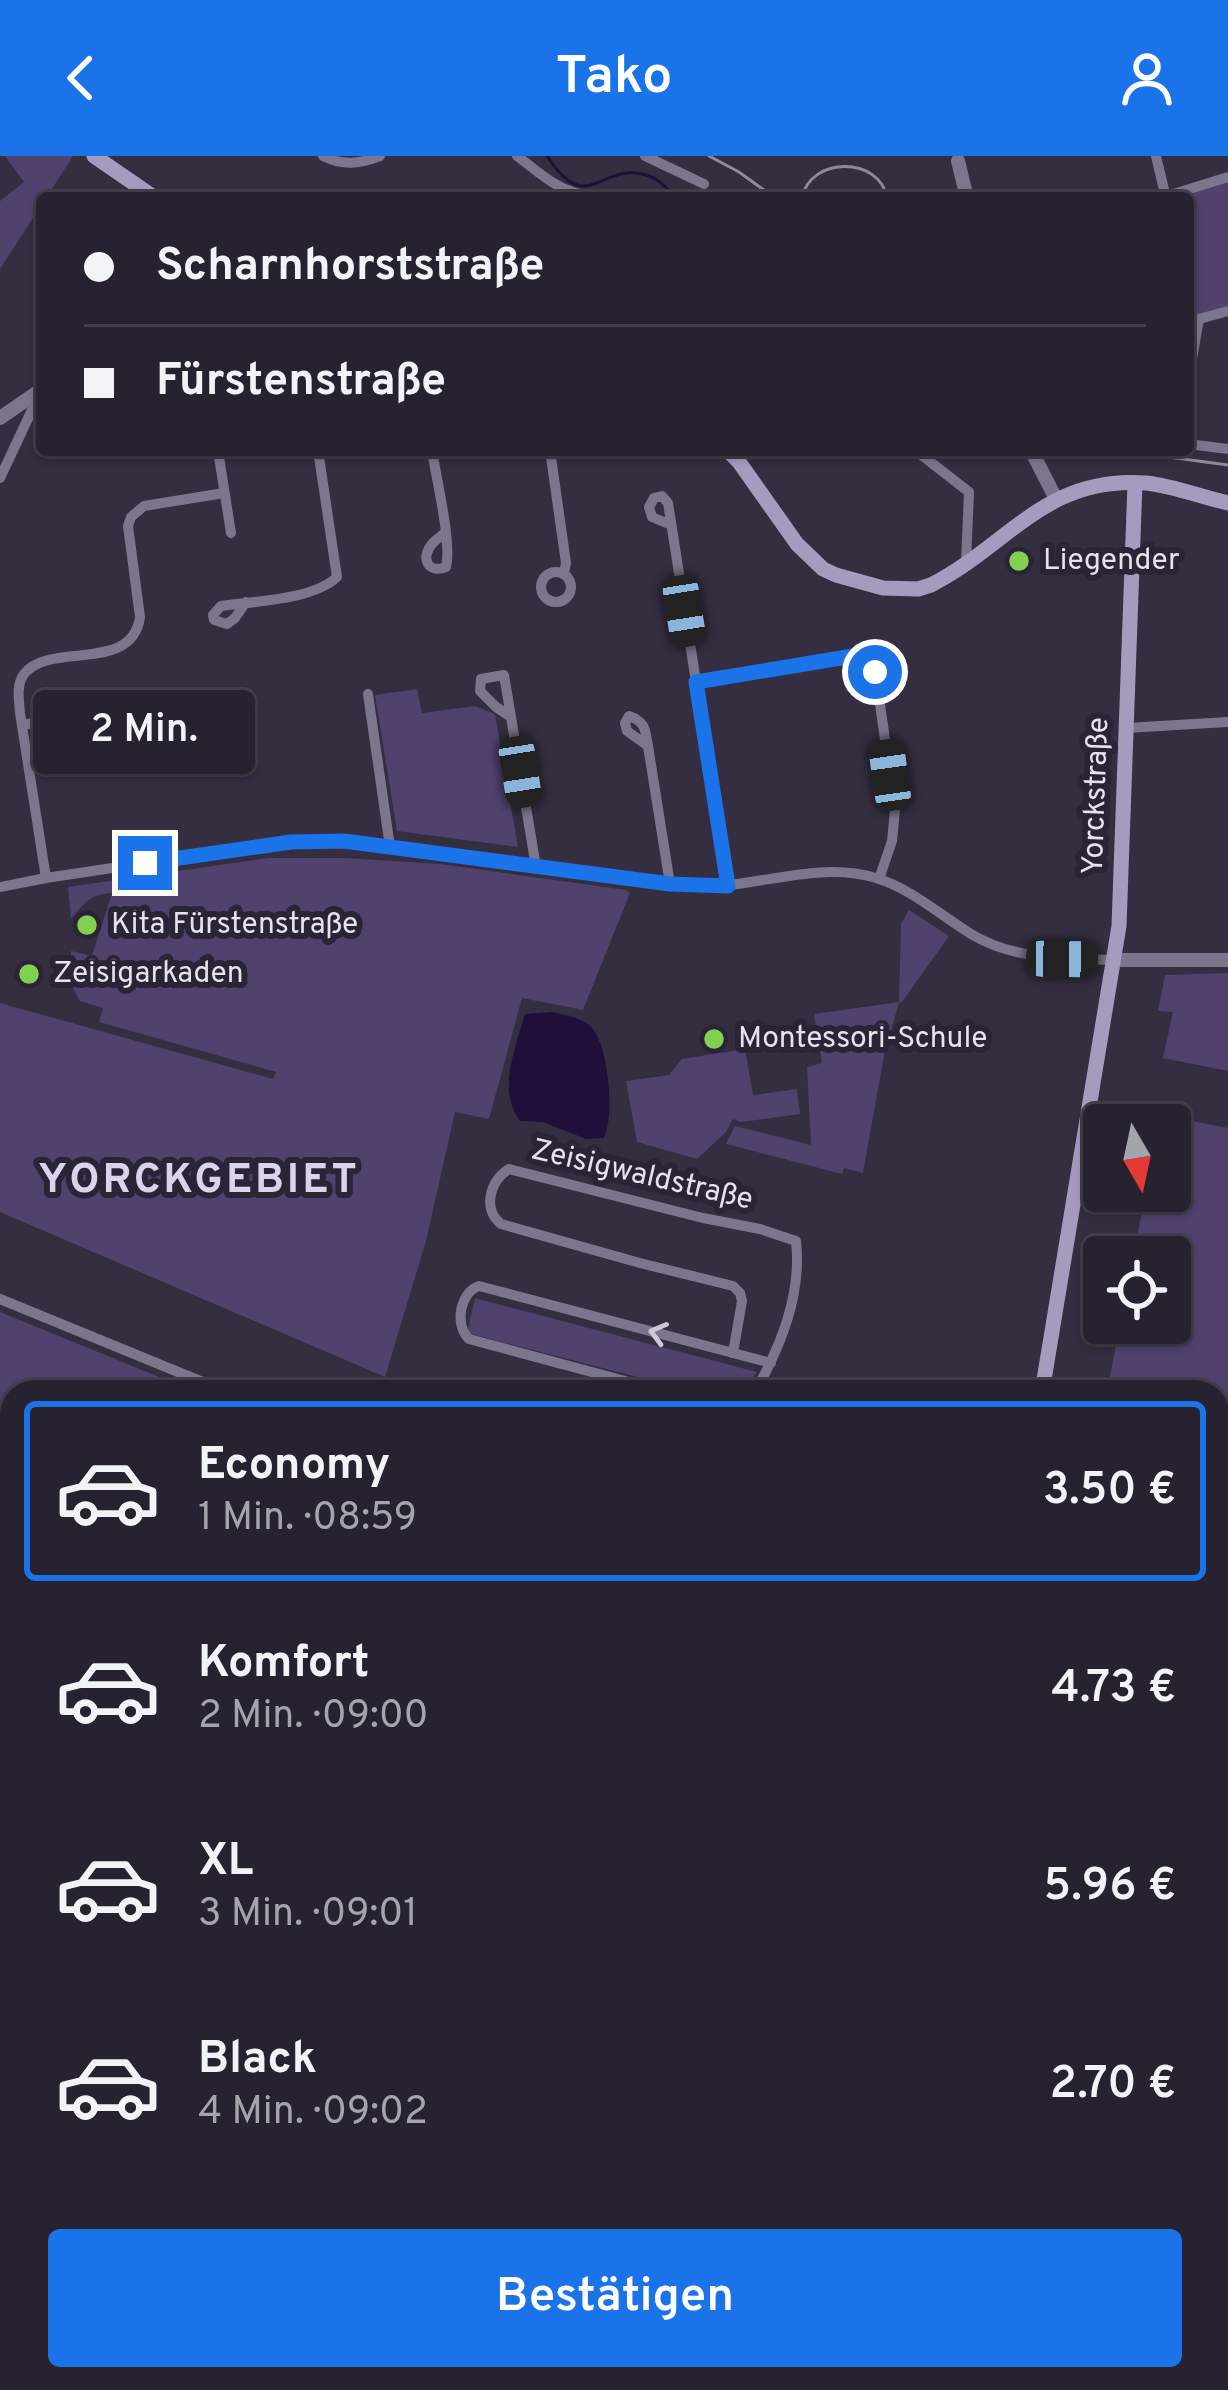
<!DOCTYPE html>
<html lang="de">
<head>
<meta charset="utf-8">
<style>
  body { margin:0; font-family:Overpass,sans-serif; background:#2f2a38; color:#f1f3f6; height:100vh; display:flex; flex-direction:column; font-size:45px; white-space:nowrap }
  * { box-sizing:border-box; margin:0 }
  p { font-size:39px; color:#a4a4ab }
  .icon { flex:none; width:66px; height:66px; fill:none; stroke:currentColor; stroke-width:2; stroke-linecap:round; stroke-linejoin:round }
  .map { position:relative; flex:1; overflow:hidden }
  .panel { position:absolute; left:0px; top:1224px; width:1230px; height:1011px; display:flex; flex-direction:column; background:#272230; border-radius:36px 36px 0 0; box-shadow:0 3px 9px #0004,0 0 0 3px #433f4c }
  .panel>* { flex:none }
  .banner { position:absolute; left:36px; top:36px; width:1158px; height:264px; border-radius:12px; box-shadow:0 3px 9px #0004,0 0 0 3px #433f4c; display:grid; align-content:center; height:264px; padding:0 48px; background:#272230 }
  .needle { width:78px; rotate:171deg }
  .buttons { position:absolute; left:1083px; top:948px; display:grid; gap:24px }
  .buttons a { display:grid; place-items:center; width:108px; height:108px; border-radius:12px; background:#272230; box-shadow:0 3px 9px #0004,0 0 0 3px #433f4c; font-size:60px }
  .end { position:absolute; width:54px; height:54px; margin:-27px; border:15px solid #1a73e8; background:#fff; box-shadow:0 0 0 6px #fff }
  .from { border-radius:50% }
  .bubble { position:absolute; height:84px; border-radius:12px; background:#272230; box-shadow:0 3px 9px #0004,0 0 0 3px #433f4c; font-size:39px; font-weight:600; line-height:84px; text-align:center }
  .car { position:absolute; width:36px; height:72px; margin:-36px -18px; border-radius:15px; box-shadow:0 0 9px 3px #0007; background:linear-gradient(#222 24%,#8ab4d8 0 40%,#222 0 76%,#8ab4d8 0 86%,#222 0) }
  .banner b { display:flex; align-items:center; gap:42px; height:114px; font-size:45px }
  .banner b+b { border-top:3px solid #433f4c }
  .banner i { width:30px; height:30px; background:#f1f3f6 }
  ul { padding:21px 0 0; list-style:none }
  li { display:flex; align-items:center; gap:36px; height:180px; margin:0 24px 18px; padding:0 24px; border:6px solid transparent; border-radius:12px }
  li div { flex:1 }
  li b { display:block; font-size:45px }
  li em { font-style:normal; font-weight:600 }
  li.active { border-color:#1a73e8 }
  li>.icon { width:108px; height:108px; stroke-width:1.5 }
  .button { display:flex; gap:24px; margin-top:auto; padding:24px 48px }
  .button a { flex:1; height:138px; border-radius:12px; background:#1a73e8; color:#fff; font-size:48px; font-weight:600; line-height:138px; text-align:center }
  header { display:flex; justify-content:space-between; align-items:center; height:156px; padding:0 48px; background:#1a73e8; color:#fff; font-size:54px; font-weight:600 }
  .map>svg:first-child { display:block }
  .green { fill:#50416d }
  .water { fill:#200f39 }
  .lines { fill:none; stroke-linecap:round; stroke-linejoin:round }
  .stream { stroke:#200f39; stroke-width:3 }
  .minor { stroke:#7c758c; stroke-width:10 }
  .tertiary { stroke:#7c758c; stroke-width:14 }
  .secondary { stroke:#a69bbf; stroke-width:15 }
  .tram { stroke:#8e8998; stroke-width:3 }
  .oneway { stroke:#ccc7d6 }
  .route { stroke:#1a73e8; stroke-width:15 }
  .poi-dot { fill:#81d050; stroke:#2a2436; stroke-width:4.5 }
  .labels { text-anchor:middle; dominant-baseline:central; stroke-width:12; stroke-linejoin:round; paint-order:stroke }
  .poi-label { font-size:30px; fill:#e6e2ee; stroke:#2a2436; text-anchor:start }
  .street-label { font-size:30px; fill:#e6e2ee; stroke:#2a2436 }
  .district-label { font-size:42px; font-weight:bold; letter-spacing:3px; fill:#dad3eb; stroke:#2a2436 }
</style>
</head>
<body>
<header><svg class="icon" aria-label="back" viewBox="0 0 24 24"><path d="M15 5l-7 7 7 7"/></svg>Tako<svg class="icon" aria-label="person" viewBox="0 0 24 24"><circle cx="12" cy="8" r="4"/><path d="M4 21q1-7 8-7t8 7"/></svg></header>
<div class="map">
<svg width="1228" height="2234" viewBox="0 0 1228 2234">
  <rect width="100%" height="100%" fill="#342e40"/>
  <g class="green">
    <path d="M 5,0 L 73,0 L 46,42 L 42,42 L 42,48 L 0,113 L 0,45 L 24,26 Z"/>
    <path d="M 1228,21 L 1228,155 L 1188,161 L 1188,42 L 1166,42 Z"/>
    <path d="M 417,533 L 422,557 L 475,550 L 495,558 L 518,691 L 397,675 L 375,539 Z"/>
    <path d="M 268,702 L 345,702 L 440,708 L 626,734 L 630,737 L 583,854 L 522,842 L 489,963 L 455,956 L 426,1085 L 385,1221 L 0,1056 L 0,847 L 273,923 L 276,916 L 99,866 L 103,852 L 80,845 L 70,827 L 71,795 L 92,800 L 112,737 C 89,738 84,748 71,763 L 68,731 Z"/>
    <path d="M 909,754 L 949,780 L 902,846 L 899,847 L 885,894 L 863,1017 L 844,1012 L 842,1018 L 726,988 L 735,970 L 811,989 L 807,911 L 822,907 L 814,858 L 899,846 L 901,768 Z"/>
    <path d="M 1228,817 L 1228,915 L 1163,902 L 1173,856 L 1158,855 L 1165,819 Z"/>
    <path d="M 745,893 L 753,939 L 797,933 L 800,958 L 741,966 L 733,963 L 726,976 L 697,1003 L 637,986 L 626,925 L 669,919 L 682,903 Z"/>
    <path d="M 1160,959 L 1228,972 L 1228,1286 L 1218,1284 L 1218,1236 L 1107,1236 L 1120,1167 L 1170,1167 L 1170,1101 L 1133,1101 L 1146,1035 L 1170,1035 L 1170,969 L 1158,969 Z"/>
    <path d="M 475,1142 L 757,1216 L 741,1236 L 695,1236 L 467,1177 Z"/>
    <path d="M 0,1156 L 196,1236 L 12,1236 L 12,1289 L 0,1284 Z"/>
    <path d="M 12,1518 L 12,1734 L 0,1749 L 0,1535 Z"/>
    <path d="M 1218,1804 L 1228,1805 L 1228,2234 L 0,2234 L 0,1891 L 12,1904 L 12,2223 L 1218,2223 Z"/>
  </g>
  <path class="water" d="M 552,856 C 564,859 579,861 589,869 C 609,885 615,960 604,982 L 586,983 L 543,966 L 520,965 C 497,934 515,893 525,858 Z"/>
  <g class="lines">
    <g class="stream">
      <path d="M 547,0 C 588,63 600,5 646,19 C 658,22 668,34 677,42"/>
      <path d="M 968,294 L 973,298"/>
      <path d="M 1218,2169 L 1228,2174"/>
    </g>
    <g class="minor">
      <path d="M 323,0 C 343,10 359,8 380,0"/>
      <path d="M 517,0 C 539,16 558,36 587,39 C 604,40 620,37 637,42"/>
      <path d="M 645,0 L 704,28"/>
      <path d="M 1156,0 L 1166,42"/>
      <path d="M 1167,40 L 1228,21"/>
      <path d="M 1188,161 L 1199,163 L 1228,155"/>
      <path d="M 1188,226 L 1199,163"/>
      <path d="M 1188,288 L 1228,293"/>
      <path d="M 432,294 C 436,322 452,386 446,411 C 428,418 420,402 432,388 C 435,384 440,381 445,377"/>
      <path d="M 550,294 L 566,407 L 564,417"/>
      <path d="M 915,294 L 969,336 L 966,406"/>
      <path d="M 219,301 L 231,377"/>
      <path d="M 0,322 L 40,237"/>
      <path d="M 671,369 L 652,361 L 649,351 L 654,342 L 662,340 L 668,347 L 728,730"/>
      <circle cx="556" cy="431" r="15"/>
      <path d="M 246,446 L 235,462 L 227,468 L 214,464 L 213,459 L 221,450 C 255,445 313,444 337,421 L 318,294"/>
      <path d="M 696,526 L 859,499 L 874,506 L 895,654 L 892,685 L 879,723"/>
      <path d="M 368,538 L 390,691"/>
      <circle cx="164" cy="557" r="14"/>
      <path d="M 511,561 L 496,551 L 480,535 L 481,523 L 504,519 L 536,711"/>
      <path d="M 22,569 L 139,550 L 152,552"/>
      <path d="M 1126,572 L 1228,566"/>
      <path d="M 648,590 L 627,575 L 625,567 L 629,560 C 646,566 645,574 648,590 L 670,728"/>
      <path d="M 46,722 L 20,557 C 19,544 16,529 24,518 C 50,485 132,518 140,461 L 128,370 L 131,361 L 144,350 L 224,337"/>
      <path d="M 0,731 L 46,722 L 291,685 L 344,685 L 703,731 C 760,730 819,705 876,722 C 912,733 940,759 971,778 C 1014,804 1065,803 1114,804"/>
      <path d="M 0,1143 L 227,1236"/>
      <path d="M 733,1197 L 742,1145 L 740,1137 L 733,1130 L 640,1107 L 501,1068 C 482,1053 490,1025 509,1013 L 703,1062 L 760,1073 L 796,1085 C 802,1138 781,1190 755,1236"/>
      <path d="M 666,1236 L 469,1183 C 454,1169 460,1136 479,1130 L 771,1207"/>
      <path d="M 0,1360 L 12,1364"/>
      <path d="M 0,1520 L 12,1504"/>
      <path d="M 0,1770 L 12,1781"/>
    </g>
    <g class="tertiary">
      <path d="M 958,5 L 967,42"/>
      <path d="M 0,262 L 42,233"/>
      <path d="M 1031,294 L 1056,343"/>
      <path d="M 1114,804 L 1228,804"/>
      <path d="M 264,2223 L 266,2234"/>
    </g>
    <g class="secondary">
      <path d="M 94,0 L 155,42"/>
      <path d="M 727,294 L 739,306 L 797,388 L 823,413 L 836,419 L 883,432 L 918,433 L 931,429 C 1009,389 1046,319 1146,327 C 1174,330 1201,341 1228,347"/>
      <path d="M 1042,1236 L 1119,770 L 1135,327"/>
      <path d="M 1218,1500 L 1228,1502"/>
    </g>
    <g class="tram">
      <path d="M 709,0 L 739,16 L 775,42"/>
      <path d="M 802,42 C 810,0 880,0 887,42"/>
      <path d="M 1116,294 L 1228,309"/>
    </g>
  </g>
  <defs><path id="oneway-chevron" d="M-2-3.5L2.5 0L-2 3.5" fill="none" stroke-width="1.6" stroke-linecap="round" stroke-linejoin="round" transform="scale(3)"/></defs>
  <use class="oneway" href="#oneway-chevron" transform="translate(658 1177) rotate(-165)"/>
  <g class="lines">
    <path class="route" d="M 145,707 L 291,686 L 344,685 L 670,728 L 728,730 L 696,526 L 859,499 L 874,506 L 875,516"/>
  </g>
  <g class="poi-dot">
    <circle cx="1019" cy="405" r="12"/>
    <circle cx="87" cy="769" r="12"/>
    <circle cx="29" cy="818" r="12"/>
    <circle cx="714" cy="883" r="12"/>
  </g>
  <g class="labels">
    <g class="poi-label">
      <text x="1043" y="405">Liegender</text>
      <text x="111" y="769">Kita Fürstenstraße</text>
      <text x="53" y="818">Zeisigarkaden</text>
      <text x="738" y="883">Montessori-Schule</text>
    </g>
    <g class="street-label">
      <text transform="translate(1097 640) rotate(-88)">Yorckstraße</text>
      <text transform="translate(642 1020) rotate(13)">Zeisigwaldstraße</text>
    </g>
    <g class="district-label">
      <text x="199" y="1025">YORCKGEBIET</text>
    </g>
  </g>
</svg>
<div class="buttons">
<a><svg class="needle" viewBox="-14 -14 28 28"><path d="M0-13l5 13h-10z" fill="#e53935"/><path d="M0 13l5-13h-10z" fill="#a4a4ab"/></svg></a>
<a><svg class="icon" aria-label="locate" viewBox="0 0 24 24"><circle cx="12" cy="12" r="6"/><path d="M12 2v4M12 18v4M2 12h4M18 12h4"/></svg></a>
</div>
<i class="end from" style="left:875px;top:516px"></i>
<i class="end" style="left:145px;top:707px"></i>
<div class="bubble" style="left:33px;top:534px;width:222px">2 Min.</div>
<i class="car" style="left:684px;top:455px;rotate:171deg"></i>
<i class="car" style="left:520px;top:616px;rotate:171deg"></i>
<i class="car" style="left:890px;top:619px;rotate:352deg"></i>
<i class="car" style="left:1062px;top:803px;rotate:91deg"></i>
<div class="banner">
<b><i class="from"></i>Scharnhorststraße</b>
<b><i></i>Fürstenstraße</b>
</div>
<section class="panel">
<ul>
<li class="active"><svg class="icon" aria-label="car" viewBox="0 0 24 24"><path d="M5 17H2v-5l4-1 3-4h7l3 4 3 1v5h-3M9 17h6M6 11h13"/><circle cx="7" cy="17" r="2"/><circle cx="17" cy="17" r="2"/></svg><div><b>Economy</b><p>1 Min. · 08:59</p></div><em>3.50 €</em></li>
<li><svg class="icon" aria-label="car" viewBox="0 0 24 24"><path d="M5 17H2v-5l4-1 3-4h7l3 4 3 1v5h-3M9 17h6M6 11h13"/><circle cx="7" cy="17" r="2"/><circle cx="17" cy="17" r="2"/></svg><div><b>Komfort</b><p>2 Min. · 09:00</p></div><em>4.73 €</em></li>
<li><svg class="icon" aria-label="car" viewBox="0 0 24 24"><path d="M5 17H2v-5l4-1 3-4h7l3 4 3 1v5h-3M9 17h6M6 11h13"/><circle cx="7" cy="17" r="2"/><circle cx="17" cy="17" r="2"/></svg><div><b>XL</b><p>3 Min. · 09:01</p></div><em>5.96 €</em></li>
<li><svg class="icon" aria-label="car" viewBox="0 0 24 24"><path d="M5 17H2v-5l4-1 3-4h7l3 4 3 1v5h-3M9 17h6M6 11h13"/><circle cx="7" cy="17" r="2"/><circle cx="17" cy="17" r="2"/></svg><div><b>Black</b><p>4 Min. · 09:02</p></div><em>2.70 €</em></li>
</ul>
<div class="button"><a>Bestätigen</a></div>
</section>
</div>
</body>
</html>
